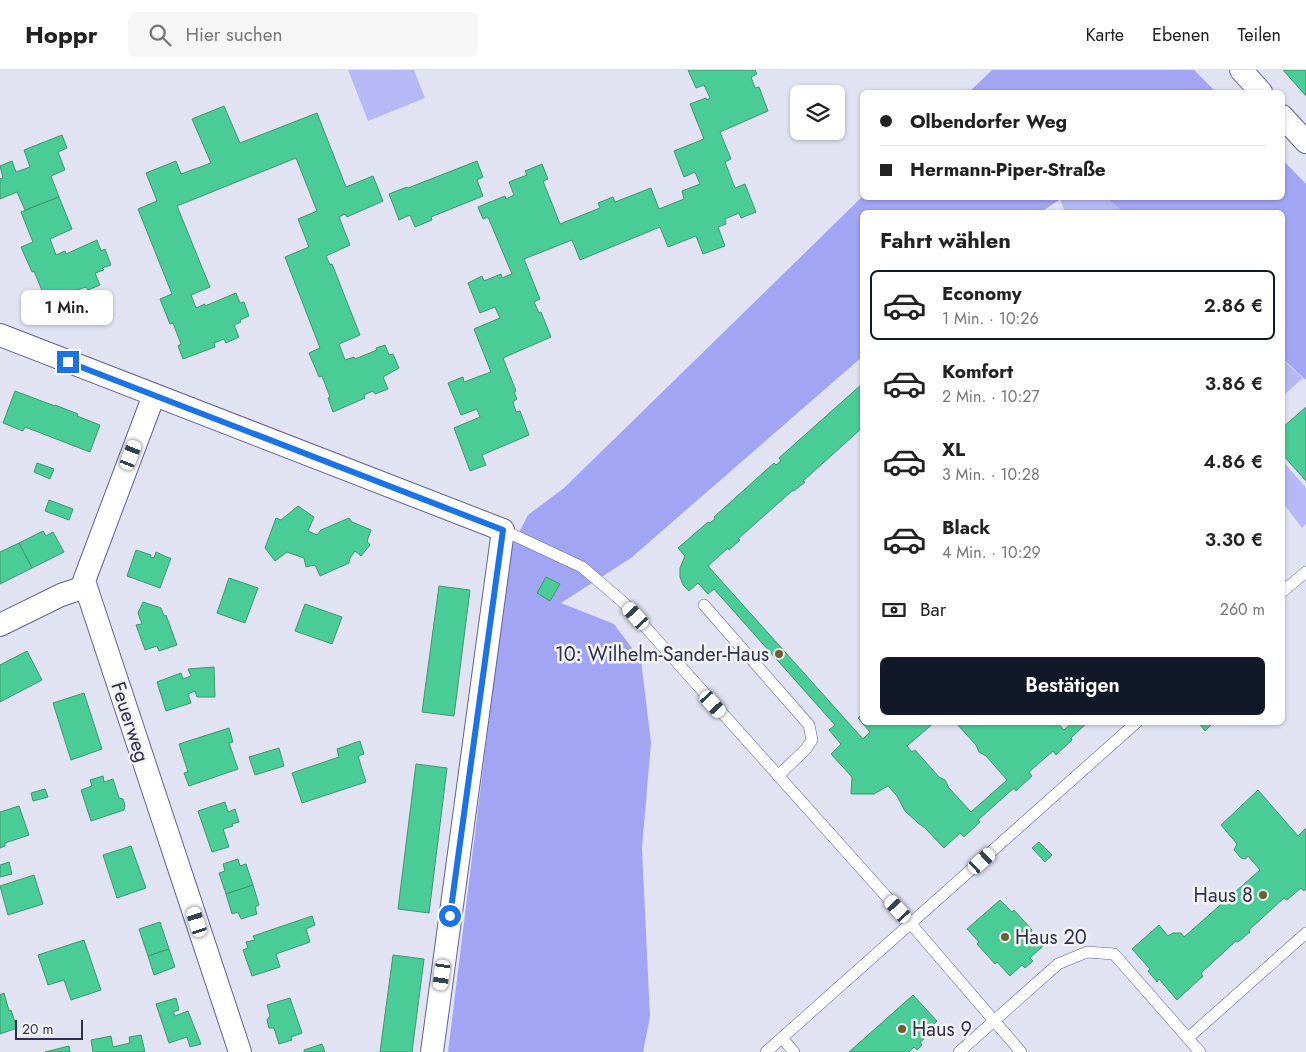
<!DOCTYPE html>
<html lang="de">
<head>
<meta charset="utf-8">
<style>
  body { margin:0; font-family:Jost,sans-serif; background:#f6f6f6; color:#222; height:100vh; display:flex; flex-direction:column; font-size:19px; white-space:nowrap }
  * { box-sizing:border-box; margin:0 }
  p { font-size:16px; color:#767676 }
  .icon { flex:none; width:28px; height:28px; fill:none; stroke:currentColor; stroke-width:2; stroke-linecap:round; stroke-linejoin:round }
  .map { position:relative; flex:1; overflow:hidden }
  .panel { position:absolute; left:860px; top:140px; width:425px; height:515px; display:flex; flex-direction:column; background:#fff; border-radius:8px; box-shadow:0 1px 4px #0004 }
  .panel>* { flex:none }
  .hud { position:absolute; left:860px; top:20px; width:425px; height:110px; border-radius:8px; box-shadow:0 1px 4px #0004; display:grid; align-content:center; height:110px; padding:0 20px; background:#fff }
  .tools { position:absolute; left:790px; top:15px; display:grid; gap:10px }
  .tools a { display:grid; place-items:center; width:55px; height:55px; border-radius:8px; background:#fff; box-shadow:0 1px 4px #0004; font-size:25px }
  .scale { position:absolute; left:15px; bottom:12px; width:68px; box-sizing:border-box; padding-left:5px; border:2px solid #2e2f4c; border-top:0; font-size:14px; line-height:18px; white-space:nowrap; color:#2e2f4c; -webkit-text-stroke:4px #f2f2f2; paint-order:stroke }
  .end { position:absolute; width:22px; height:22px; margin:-11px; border:6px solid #1a73e8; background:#fff; box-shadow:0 0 0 2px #fff }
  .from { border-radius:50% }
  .bubble { position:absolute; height:35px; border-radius:8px; background:#fff; box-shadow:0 1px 4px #0004; font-size:16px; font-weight:600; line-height:35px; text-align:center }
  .car { position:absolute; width:15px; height:30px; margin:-15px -8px; border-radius:6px; box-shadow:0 0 4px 1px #0007; background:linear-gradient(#fff 24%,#345 0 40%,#fff 0 76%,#345 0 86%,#fff 0) }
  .hud b { display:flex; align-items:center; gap:18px; height:48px; font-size:19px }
  .hud b+b { border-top:1px solid #e0e0e0 }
  .hud i { width:12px; height:12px; background:#222 }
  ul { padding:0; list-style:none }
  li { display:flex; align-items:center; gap:15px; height:70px; margin:0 10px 8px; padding:0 10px; border:2px solid transparent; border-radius:8px }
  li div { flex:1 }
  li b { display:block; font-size:19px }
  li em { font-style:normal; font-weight:600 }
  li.selected { border-color:#111827 }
  li>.icon { width:45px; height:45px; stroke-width:1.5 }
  h2 { padding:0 20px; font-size:22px; line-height:60px }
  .pay { display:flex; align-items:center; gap:12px; height:55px; padding:0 20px; font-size:19px }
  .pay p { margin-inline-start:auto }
  .cta { display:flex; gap:10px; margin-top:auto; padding:10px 20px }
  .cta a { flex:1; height:58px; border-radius:8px; background:#111827; color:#fff; font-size:20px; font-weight:600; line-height:58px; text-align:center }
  header { display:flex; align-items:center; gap:30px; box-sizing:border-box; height:70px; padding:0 25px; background:#fff; border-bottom:1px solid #e0e0e0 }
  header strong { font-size:24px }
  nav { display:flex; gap:28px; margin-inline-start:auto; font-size:18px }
  .search { width:350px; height:45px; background:#f6f6f6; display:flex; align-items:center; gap:12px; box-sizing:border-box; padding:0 18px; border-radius:8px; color:#767676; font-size:19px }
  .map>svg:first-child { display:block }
  .green { fill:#b6b9f6 }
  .forest { fill:#a2a5f3 }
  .building { fill:#49cc95; stroke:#40956f }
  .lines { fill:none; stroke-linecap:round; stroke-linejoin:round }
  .service-casing { stroke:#5f60a1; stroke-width:12 }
  .minor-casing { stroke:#5f60a1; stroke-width:24 }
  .service { stroke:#fff; stroke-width:11 }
  .minor { stroke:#fff; stroke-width:22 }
  .route { stroke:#1a73e8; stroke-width:6 }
  .poi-dot { fill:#69622f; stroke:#f2f2f2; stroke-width:2 }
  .labels { text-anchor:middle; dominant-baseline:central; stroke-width:5; stroke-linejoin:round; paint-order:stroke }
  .poi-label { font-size:20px; fill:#2e2f4c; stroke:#f2f2f2; text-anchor:end }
  .street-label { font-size:20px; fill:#2e2f4c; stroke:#f2f2f2 }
</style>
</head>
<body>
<header>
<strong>Hoppr</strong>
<div class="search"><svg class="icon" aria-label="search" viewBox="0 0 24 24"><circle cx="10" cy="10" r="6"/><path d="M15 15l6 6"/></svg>Hier suchen</div>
<nav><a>Karte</a><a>Ebenen</a><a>Teilen</a></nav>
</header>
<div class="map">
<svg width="1306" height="982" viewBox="0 0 1306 982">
  <rect width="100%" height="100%" fill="#e2e3f2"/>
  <g class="green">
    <path d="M 348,0 L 414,0 L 425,28 L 368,51 Z"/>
    <path d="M 1062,128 L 1107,128 L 1123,142 L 1065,142 L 1060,129 Z"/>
    <path d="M 1282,289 L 1303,308 L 1283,326 L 1282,326 Z"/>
    <path d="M 1283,391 L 1306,418 L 1306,454 L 1302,458 L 1283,433 Z"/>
  </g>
  <g class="forest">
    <path d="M 992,0 L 1194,0 L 1216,22 L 969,22 Z"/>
    <path d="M 1283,90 L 1306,114 L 1306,310 L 1283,289 L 1282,142 L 1123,142 L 1107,128 L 1282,128 Z"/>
    <path d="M 862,127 L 1062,128 L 1041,142 L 862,142 L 862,287 L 631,488 L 561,533 L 614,554 L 641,590 L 651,673 L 642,778 L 650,947 L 643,982 L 448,982 L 510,480 L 528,445 L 564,418 Z"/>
  </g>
  <g class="building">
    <path d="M 688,0 L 755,0 L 757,4 L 751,7 L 755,18 L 759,17 L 768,41 L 720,62 L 731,89 L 725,92 L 735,118 L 745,114 L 756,142 L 741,148 L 739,143 L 725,149 L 726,154 L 718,157 L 725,176 L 703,184 L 696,166 L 668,177 L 660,157 L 580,190 L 572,170 L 524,189 L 540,229 L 534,232 L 539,243 L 541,242 L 551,267 L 503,288 L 516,321 L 514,322 L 517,329 L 513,332 L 516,342 L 520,341 L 529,365 L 482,385 L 486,395 L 470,401 L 454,358 L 480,347 L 477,339 L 461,345 L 448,313 L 463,307 L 464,312 L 491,302 L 474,259 L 500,248 L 495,237 L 480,243 L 468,213 L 482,206 L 484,211 L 501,204 L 502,208 L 512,204 L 488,147 L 483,149 L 478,137 L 505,126 L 506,129 L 514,125 L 509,112 L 527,105 L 525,101 L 542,94 L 548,109 L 543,111 L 560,154 L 600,138 L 598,133 L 613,127 L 615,132 L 651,118 L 659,139 L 684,129 L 682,121 L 700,114 L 695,102 L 684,107 L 674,81 L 704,69 L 690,34 L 706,28 L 707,30 L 710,28 L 704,15 L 696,18 Z"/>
    <path d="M 1283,0 L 1306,0 L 1306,26 Z"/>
    <path d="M 224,36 L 240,73 L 317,43 L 346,117 L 373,106 L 383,131 L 347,147 L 345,144 L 339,147 L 350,175 L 326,186 L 330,195 L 332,194 L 360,265 L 339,274 L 345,290 L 354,287 L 355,289 L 377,280 L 376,278 L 385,275 L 389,285 L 393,284 L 399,298 L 383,307 L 388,319 L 375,324 L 373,321 L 364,325 L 365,328 L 333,342 L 328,328 L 330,327 L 322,306 L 319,307 L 309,283 L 320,278 L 285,187 L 309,177 L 298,149 L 317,141 L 296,88 L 177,136 L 210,217 L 191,225 L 196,238 L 205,234 L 205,236 L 236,223 L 240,233 L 244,232 L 249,246 L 240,250 L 241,252 L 234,255 L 239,267 L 226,273 L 224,269 L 214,273 L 215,277 L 183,289 L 178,276 L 181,274 L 173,253 L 170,254 L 160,229 L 172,224 L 138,139 L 157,131 L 146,103 L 176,91 L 181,104 L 211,93 L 192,49 Z"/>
    <path d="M 62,65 L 67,78 L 58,82 L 65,100 L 51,106 L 59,127 L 25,140 L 17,122 L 0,129 L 0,109 L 3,108 L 0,96 L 12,91 L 16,102 L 30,97 L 24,80 Z"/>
    <path d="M 477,91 L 483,107 L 477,110 L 483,126 L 431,147 L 432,150 L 415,157 L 410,145 L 399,150 L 389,124 L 407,117 L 408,118 Z"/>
    <path d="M 59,127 L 72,159 L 50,169 L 56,185 L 65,181 L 66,184 L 97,170 L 101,181 L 105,179 L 111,195 L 102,198 L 104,200 L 95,203 L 100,215 L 88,220 L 86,217 L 74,221 L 76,225 L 45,237 L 40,224 L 43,223 L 34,201 L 32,202 L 21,177 L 33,172 L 21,142 Z"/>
    <path d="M 862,314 L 862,358 L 803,411 L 805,412 L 794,421 L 793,420 L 738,469 L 740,470 L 729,480 L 728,478 L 708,496 L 863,669 L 870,662 L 858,648 L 862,644 L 862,652 L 935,652 L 907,676 L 912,682 L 915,680 L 939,707 L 945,710 L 949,718 L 971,742 L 1007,710 L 986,686 L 979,682 L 976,675 L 955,652 L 1057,652 L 1064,660 L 1073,652 L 1088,652 L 1071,668 L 1072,670 L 1056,685 L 1053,681 L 1029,702 L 1032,706 L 1016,721 L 1014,718 L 978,750 L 980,752 L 964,767 L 960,763 L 944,778 L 925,758 L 918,753 L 905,741 L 897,726 L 888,716 L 874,724 L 851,724 L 852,707 L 831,684 L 841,674 L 829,660 L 835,655 L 714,519 L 708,524 L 698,513 L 689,521 L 683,515 L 680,507 L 680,498 L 685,486 L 678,478 L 708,452 L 710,453 L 715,449 L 714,447 L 774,393 L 776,395 L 781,391 L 779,388 Z"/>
    <path d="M 15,321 L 55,336 L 55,335 L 78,344 L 77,346 L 100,355 L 90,382 L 25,357 L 23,361 L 3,353 Z"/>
    <path d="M 1306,337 L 1306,411 L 1282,384 L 1282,358 Z"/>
    <path d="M 37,393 L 54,399 L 50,409 L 34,402 Z"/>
    <path d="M 49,430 L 73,439 L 69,450 L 45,441 Z"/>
    <path d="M 298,436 L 314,447 L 308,461 L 317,465 L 321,460 L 349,448 L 352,452 L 371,460 L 367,471 L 370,475 L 361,486 L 355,481 L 350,488 L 349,493 L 320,506 L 315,495 L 306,497 L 304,488 L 287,482 L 275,491 L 265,478 L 276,448 L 281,450 Z"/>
    <path d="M 43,461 L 46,466 L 53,462 L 64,482 L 32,498 L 19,473 Z"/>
    <path d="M 19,473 L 32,498 L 0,514 L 0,482 Z"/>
    <path d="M 136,480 L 151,485 L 150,487 L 154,488 L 156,482 L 169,488 L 171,488 L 160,518 L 127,506 Z"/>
    <path d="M 546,507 L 560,514 L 550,531 L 537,523 Z"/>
    <path d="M 229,508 L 258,518 L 245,553 L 217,543 Z"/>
    <path d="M 439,516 L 470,520 L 454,646 L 422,642 Z"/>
    <path d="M 143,532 L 161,538 L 164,546 L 166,545 L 177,575 L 159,581 L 157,576 L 145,580 L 136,555 L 142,554 L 138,543 Z"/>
    <path d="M 305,534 L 342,547 L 332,574 L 295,561 Z"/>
    <path d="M 27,581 L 42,610 L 0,632 L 0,595 Z"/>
    <path d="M 214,597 L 215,627 L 197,627 L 195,621 L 188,624 L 191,633 L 166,641 L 157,612 L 181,603 L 183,609 L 191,606 L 188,599 Z"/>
    <path d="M 84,623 L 102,679 L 71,690 L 53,633 Z"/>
    <path d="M 1198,652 L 1214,652 L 1205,661 Z"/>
    <path d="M 229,658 L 233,672 L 229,673 L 238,699 L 189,716 L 184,703 L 188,702 L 179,674 Z"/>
    <path d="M 360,671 L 364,684 L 358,686 L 366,712 L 302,733 L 292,703 L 339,687 L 337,679 Z"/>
    <path d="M 279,678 L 284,696 L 255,705 L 249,687 Z"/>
    <path d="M 416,694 L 447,698 L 429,843 L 398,839 Z"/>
    <path d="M 103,706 L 104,712 L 113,709 L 119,728 L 123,729 L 125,736 L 124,740 L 91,751 L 81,720 L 92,716 L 90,710 Z"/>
    <path d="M 45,719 L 48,727 L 33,731 L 31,723 Z"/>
    <path d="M 1258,720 L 1298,766 L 1306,758 L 1306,819 L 1304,821 L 1301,818 L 1287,830 L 1284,828 L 1249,860 L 1250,862 L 1238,872 L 1236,871 L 1201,903 L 1203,906 L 1177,930 L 1159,909 L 1157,912 L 1148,901 L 1150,899 L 1132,879 L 1159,855 L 1168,866 L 1173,863 L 1181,863 L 1184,867 L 1260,800 L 1248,786 L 1245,789 L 1241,788 L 1234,780 L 1237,774 L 1221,755 Z"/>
    <path d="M 225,732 L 228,742 L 235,739 L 239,752 L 232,754 L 233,756 L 223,759 L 229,777 L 212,782 L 198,741 Z"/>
    <path d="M 19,736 L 29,765 L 5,773 L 5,776 L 0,778 L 0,742 Z"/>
    <path d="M 1039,772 L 1052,785 L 1045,792 L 1032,778 Z"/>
    <path d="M 131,776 L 146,818 L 117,828 L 103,785 Z"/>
    <path d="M 238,789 L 240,796 L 246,794 L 253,815 L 226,824 L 219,803 L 225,801 L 223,794 Z"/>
    <path d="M 9,792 L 12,804 L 0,807 L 0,795 Z"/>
    <path d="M 34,805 L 43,834 L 8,845 L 0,816 Z"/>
    <path d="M 253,815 L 259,835 L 255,837 L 257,844 L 241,849 L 238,842 L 232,844 L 226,824 Z"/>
    <path d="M 1000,830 L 1012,842 L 1014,840 L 1032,860 L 1031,862 L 1043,876 L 1030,888 L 1033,891 L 1025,898 L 1022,895 L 1010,906 L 997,892 L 995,894 L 977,874 L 979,872 L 967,859 Z"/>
    <path d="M 312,846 L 315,855 L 306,859 L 310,872 L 276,884 L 280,897 L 252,906 L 243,880 L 248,878 L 246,872 L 255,870 L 253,866 Z"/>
    <path d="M 160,852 L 169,879 L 148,886 L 139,859 Z"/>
    <path d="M 84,870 L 101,920 L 71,930 L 64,910 L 48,915 L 38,885 Z"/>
    <path d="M 169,879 L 175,897 L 154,905 L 148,886 Z"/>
    <path d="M 393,885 L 424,889 L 412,982 L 380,982 Z"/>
    <path d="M 4,923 L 9,941 L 11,940 L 17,958 L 0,964 L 0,925 Z"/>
    <path d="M 913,925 L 937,951 L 921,966 L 924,969 L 920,972 L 922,975 L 917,980 L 914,977 L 909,982 L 849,982 Z"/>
    <path d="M 176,928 L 179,940 L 173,942 L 175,946 L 188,941 L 201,974 L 190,977 L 187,967 L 169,973 L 156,934 Z"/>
    <path d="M 290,928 L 302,963 L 291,967 L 292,970 L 279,974 L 274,958 L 269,958 L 267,950 L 270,946 L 267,935 Z"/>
    <path d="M 141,965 L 145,982 L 93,982 L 91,970 L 111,966 L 113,977 L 130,973 L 129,967 Z"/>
    <path d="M 322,974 L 325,982 L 304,982 L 304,980 Z"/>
    <path d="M 69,976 L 70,982 L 45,982 Z"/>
  </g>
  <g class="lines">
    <g class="service-casing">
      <g id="service">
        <path d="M 503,460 L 582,497 L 623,532 L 911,854 L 1021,982"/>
        <path d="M 1282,522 L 1306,502"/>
        <path d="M 704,535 L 809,655 L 812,670 L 806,679 L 778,706"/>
        <path d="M 782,968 L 794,982"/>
        <path d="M 1188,968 L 1306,863"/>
        <path d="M 766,982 L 1137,652"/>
        <path d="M 959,982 L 1058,894 L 1087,882 L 1114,884 L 1200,982"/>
      </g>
    </g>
    <g class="minor-casing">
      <g id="minor">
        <path d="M 1241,0 L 1261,22"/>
        <path d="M 1282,46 L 1306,72"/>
        <path d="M 0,265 L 503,460 L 432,982"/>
        <path d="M 154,325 L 84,511 L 240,982"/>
        <path d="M 0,555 L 61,525 L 85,517"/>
      </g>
    </g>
    <use href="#service" class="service"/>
    <use href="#minor" class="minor"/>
  </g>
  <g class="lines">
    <path class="route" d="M 68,292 L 503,460 L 450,846"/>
  </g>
  <g class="poi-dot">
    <circle cx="779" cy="584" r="5"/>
    <circle cx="1263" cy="825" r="5"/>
    <circle cx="1005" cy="867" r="5"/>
    <circle cx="902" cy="959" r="5"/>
  </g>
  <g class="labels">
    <g class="poi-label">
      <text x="769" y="584">10: Wilhelm-Sander-Haus</text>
      <text x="1253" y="825">Haus 8</text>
      <text x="1015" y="867" text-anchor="start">Haus 20</text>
      <text x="912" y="959" text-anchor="start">Haus 9</text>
    </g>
    <g class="street-label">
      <text transform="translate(130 652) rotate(72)">Feuerweg</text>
    </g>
  </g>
</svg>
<div class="tools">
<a><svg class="icon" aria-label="layers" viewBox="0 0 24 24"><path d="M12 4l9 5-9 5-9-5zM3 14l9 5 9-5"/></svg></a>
</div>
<div class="scale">20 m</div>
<i class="end from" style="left:450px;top:846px"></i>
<i class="end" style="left:68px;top:292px"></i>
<div class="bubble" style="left:21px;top:220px;width:92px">1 Min.</div>
<i class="car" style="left:131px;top:385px;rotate:21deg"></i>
<i class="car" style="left:636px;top:546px;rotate:318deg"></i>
<i class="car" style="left:713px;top:634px;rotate:138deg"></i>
<i class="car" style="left:982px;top:791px;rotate:48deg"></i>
<i class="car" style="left:898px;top:839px;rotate:318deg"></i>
<i class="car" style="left:197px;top:852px;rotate:342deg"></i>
<i class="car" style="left:442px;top:905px;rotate:188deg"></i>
<div class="hud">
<b><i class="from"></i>Olbendorfer Weg</b>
<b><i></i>Hermann-Piper-Straße</b>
</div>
<section class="panel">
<h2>Fahrt wählen</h2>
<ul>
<li class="selected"><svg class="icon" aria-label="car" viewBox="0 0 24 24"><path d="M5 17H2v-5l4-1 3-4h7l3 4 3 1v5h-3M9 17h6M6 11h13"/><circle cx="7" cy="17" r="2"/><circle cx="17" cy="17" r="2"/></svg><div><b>Economy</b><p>1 Min. · 10:26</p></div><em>2.86 €</em></li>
<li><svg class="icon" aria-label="car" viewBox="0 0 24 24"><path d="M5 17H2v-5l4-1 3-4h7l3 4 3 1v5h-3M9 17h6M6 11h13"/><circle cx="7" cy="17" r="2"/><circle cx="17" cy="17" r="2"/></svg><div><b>Komfort</b><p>2 Min. · 10:27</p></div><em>3.86 €</em></li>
<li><svg class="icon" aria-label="car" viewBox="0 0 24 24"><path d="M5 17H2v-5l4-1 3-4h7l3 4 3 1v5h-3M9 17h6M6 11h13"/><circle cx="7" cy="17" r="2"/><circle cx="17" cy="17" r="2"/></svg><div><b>XL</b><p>3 Min. · 10:28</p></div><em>4.86 €</em></li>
<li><svg class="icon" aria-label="car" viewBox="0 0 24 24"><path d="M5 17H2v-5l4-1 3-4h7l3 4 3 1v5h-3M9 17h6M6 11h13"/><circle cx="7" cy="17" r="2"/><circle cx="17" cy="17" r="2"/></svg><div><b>Black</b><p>4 Min. · 10:29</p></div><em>3.30 €</em></li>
</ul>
<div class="pay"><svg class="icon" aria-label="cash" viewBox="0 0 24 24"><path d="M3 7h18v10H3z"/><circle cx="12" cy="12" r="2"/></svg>Bar<p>260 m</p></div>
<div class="cta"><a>Bestätigen</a></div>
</section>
</div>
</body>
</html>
